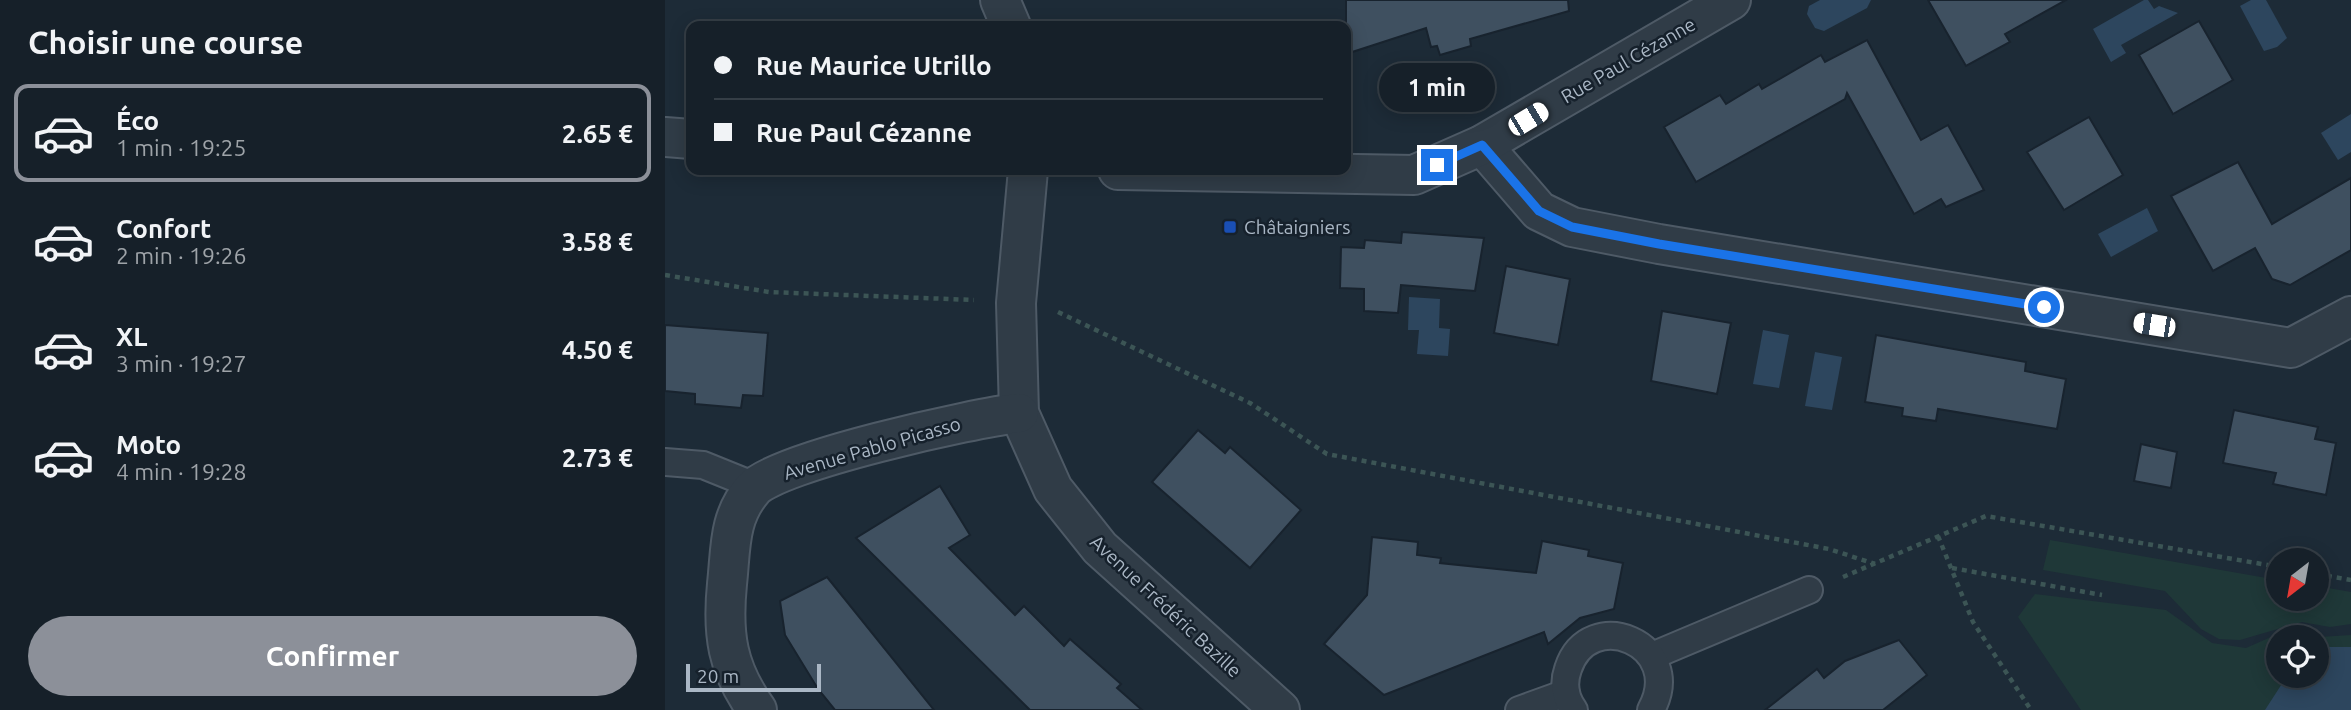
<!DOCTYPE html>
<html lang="fr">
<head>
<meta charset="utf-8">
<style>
  body { margin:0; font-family:Ubuntu,sans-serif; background:#232d35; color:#f1f3f6; height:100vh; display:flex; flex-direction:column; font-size:26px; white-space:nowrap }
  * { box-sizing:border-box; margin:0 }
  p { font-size:23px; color:#9ea3a8 }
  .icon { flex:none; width:38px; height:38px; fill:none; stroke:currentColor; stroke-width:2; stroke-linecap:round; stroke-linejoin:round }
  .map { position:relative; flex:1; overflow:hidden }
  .details { display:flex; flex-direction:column; background:#162029; width:665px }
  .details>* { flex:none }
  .banner { position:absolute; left:21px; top:21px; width:665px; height:154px; border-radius:14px; box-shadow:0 4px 18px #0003,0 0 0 2px #353e46; display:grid; align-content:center; height:154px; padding:0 28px; background:#162029 }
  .needle { width:46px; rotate:211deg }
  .fabs { position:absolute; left:1601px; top:548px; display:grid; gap:14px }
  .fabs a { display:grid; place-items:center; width:63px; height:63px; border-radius:50%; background:#162029; box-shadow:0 4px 18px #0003,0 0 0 2px #353e46; font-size:35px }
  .scale { position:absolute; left:21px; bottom:18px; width:135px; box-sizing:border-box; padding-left:7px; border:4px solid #aab7c5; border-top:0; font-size:19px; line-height:24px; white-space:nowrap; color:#aab7c5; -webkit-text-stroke:5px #16212c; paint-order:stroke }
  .end { position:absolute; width:32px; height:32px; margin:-16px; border:9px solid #1a73e8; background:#fff; box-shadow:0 0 0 4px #fff }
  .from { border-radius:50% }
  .bubble { position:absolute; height:49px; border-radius:24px; background:#162029; box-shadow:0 4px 18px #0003,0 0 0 2px #353e46; font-size:23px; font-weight:700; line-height:49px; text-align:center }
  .car { position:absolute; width:21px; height:42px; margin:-21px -10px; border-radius:9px; box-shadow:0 0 5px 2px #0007; background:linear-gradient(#fff 24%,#345 0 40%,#fff 0 76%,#345 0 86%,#fff 0) }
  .banner b { display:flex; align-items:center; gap:24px; height:66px; font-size:26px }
  .banner b+b { border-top:2px solid #353e46 }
  .banner i { width:18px; height:18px; background:#f1f3f6 }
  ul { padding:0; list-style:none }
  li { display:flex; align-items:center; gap:21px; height:98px; margin:0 14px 10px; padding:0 14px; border:4px solid transparent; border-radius:14px }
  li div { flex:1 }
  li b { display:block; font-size:26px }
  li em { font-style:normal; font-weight:700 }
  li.selected { border-color:#8c9099 }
  li>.icon { width:63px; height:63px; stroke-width:1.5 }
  h2 { padding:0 28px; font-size:32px; line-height:84px }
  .cta { display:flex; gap:14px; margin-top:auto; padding:14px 28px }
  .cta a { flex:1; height:80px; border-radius:42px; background:#8c9099; color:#fff; font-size:28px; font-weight:700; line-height:80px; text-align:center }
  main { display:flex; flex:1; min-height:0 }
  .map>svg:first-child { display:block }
  .green { fill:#1f3838; fill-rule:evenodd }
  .water { fill:#2d465e }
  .building { fill:#3f5060; stroke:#18232e; stroke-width:2 }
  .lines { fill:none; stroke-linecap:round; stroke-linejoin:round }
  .service-casing { stroke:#4e5a66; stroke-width:30 }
  .minor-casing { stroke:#4e5a66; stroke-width:42 }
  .path { stroke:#3c5555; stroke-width:4.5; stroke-dasharray:5 5; stroke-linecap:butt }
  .service { stroke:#303c47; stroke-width:26 }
  .minor { stroke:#303c47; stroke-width:38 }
  .route { stroke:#1a73e8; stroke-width:9 }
  .transit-dot { fill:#1a4fb4; stroke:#16212c; stroke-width:2.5 }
  .labels { text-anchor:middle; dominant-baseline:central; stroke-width:5; stroke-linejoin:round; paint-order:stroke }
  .street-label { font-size:19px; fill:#aab7c5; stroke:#16212c }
  .poi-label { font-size:19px; fill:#aab7c5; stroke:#16212c; text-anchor:start }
</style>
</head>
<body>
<main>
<section class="details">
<h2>Choisir une course</h2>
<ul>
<li class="selected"><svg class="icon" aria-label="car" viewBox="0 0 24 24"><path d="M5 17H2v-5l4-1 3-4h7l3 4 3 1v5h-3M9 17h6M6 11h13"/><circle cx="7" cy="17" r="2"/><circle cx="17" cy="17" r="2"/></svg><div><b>Éco</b><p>1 min · 19:25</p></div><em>2.65 €</em></li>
<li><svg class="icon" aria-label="car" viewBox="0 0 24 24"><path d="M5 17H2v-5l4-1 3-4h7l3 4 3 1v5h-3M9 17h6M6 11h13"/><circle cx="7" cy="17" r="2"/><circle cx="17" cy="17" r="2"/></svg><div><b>Confort</b><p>2 min · 19:26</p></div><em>3.58 €</em></li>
<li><svg class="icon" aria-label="car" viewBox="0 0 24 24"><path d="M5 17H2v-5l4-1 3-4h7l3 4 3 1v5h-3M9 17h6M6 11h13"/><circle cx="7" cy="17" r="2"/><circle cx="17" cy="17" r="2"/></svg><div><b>XL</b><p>3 min · 19:27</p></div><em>4.50 €</em></li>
<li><svg class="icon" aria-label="car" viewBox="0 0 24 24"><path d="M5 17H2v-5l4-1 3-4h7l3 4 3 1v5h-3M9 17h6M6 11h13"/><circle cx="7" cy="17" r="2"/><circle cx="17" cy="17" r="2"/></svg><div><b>Moto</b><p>4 min · 19:28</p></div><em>2.73 €</em></li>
</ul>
<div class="cta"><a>Confirmer</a></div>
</section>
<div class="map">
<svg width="1686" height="710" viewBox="0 0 1686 710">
  <rect width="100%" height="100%" fill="#1d2b37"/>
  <g class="green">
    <path d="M 1385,540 L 1613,580 L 1614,598 L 1652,598 L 1652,586 L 1686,592 L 1686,624 L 1665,627 L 1637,622 L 1575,640 L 1554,639 L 1536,629 L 1500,591 L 1378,570 Z"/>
    <path d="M 1370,594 L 1501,610 L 1547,643 L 1581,648 L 1615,633 L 1654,637 L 1686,635 L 1686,710 L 1416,710 L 1353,617 ZM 1614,637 L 1652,637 L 1652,676 L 1614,676 Z"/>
  </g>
  <g class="water">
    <path d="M 1155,0 L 1206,0 L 1202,8 L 1159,31 L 1150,28 L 1142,14 L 1144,6 Z"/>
    <path d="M 1479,0 L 1483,0 L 1489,9 L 1494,6 L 1513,13 L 1456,45 L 1461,53 L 1446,62 L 1428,29 Z"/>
    <path d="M 1586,0 L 1601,0 L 1622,38 L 1612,47 L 1599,51 L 1575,6 Z"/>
    <path d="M 1686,114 L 1686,152 L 1673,160 L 1656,133 Z"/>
    <path d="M 1482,208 L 1493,231 L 1446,257 L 1433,234 Z"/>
    <path d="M 744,297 L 775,299 L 774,328 L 785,329 L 783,356 L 752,354 L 754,330 L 743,330 Z"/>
    <path d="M 1098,330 L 1124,335 L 1114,388 L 1088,384 Z"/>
    <path d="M 1150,352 L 1177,357 L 1167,410 L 1140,406 Z"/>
    <path d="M 1652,647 L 1686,647 L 1686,710 L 1600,710 L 1622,676 L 1652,676 Z"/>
  </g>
  <g class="building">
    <path d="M 681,0 L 903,0 L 904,11 L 805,39 L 806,46 L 775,55 L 772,46 L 766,47 L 761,28 L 681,54 Z"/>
    <path d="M 1263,0 L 1401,0 L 1340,34 L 1345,42 L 1301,66 Z"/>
    <path d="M 1534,21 L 1568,80 L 1508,114 L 1474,55 Z"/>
    <path d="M 1202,40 L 1256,140 L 1283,125 L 1319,190 L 1281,207 L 1276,199 L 1249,214 L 1182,93 L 1180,99 L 1031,182 L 999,127 L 1055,95 L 1061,104 L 1094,84 L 1097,89 L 1156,55 L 1160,62 Z"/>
    <path d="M 1424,117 L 1458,175 L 1399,210 L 1362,152 Z"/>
    <path d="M 1573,162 L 1607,224 L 1686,178 L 1686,250 L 1625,285 L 1607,279 L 1590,248 L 1548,271 L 1506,196 Z"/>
    <path d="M 737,232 L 819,238 L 810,291 L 736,285 L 733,313 L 699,311 L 699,289 L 675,288 L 676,247 L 699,248 L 700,240 L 736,243 Z"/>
    <path d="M 841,266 L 905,279 L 893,345 L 829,333 Z"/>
    <path d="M 997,311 L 1066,323 L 1052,394 L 986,381 Z"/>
    <path d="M 0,325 L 103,333 L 98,396 L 78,395 L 76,408 L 30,404 L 30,394 L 0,391 Z"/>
    <path d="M 1211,335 L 1361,362 L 1360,371 L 1401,379 L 1392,429 L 1273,409 L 1271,421 L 1237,416 L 1238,408 L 1200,402 Z"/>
    <path d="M 1569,410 L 1653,427 L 1650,439 L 1671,443 L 1661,495 L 1608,484 L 1611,473 L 1558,463 Z"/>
    <path d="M 533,430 L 560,453 L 565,447 L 636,510 L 585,568 L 487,482 Z"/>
    <path d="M 1476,444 L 1512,452 L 1506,488 L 1469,481 Z"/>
    <path d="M 275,486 L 305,535 L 284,548 L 350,615 L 359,606 L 399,646 L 405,639 L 456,684 L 452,688 L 477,710 L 365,710 L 191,538 Z"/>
    <path d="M 707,537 L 753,542 L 752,555 L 776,558 L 775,563 L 871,573 L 877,541 L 924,550 L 923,556 L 958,563 L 949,609 L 915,618 L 883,644 L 879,632 L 719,695 L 659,644 L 702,595 Z"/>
    <path d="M 162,577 L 269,710 L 170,710 L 153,689 L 120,635 L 115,601 Z"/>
    <path d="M 1234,640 L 1262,675 L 1218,710 L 1100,710 L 1152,669 L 1159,678 L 1180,661 Z"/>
  </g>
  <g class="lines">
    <g class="service-casing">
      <g id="service">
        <path d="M 0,462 L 38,465 L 90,486"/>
        <path d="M 987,656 L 1144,590"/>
        <path d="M 854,710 L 901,693"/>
        <path d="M 909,710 C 900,698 898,683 903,669 C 924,604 1022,644 986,710"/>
      </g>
    </g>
    <g class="minor-casing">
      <g id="minor">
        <path d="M 335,0 L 346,26"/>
        <path d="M 0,137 L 26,139"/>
        <path d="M 817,145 L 874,211 L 907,227 L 994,244 L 1626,348 L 1686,316"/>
        <path d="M 363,170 L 351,303 L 354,413 L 388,489 L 435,548 L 615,710"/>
        <path d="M 453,170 L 749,175 L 817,145 L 1066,0"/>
        <path d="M 92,710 C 62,669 57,634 62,584 C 66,548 63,518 88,489 C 110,462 312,417 354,413"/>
      </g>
    </g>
    <g class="path">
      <path d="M 0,275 L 104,292 L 309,300"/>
      <path d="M 393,312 L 585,403 L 662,454 L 1164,549 L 1210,564"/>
      <path d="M 1273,536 L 1308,622 L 1366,710"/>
      <path d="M 1287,568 L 1437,595"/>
      <path d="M 1652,574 L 1686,580"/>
      <path d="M 1178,577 L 1321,516 L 1614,567"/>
    </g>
    <use href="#service" class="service"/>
    <use href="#minor" class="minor"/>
  </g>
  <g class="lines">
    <path class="route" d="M 772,165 L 817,145 L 874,211 L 907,227 L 994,244 L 1379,307"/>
  </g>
  <rect class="transit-dot" x="558" y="220" width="14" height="14" rx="3.5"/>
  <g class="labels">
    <g class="street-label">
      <text transform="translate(963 60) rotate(-30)">Rue Paul Cézanne</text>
      <text transform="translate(207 448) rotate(-16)">Avenue Pablo Picasso</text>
      <text transform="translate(501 606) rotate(43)">Avenue Frédéric Bazille</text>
    </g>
    <g class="poi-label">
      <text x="579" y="227">Châtaigniers</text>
    </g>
  </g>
</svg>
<div class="fabs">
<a><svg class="needle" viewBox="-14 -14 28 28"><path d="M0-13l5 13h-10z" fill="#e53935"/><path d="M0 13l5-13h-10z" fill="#9ea3a8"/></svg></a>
<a><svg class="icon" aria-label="locate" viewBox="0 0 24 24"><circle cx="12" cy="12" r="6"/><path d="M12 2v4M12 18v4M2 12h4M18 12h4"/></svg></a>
</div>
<div class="scale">20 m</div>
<i class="end from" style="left:1379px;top:307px"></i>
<i class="end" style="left:772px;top:165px"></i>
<div class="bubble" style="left:714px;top:63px;width:116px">1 min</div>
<i class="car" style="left:863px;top:119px;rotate:59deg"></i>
<i class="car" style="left:1489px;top:325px;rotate:279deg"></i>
<div class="banner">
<b><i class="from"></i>Rue Maurice Utrillo</b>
<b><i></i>Rue Paul Cézanne</b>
</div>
</div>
</main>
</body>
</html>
